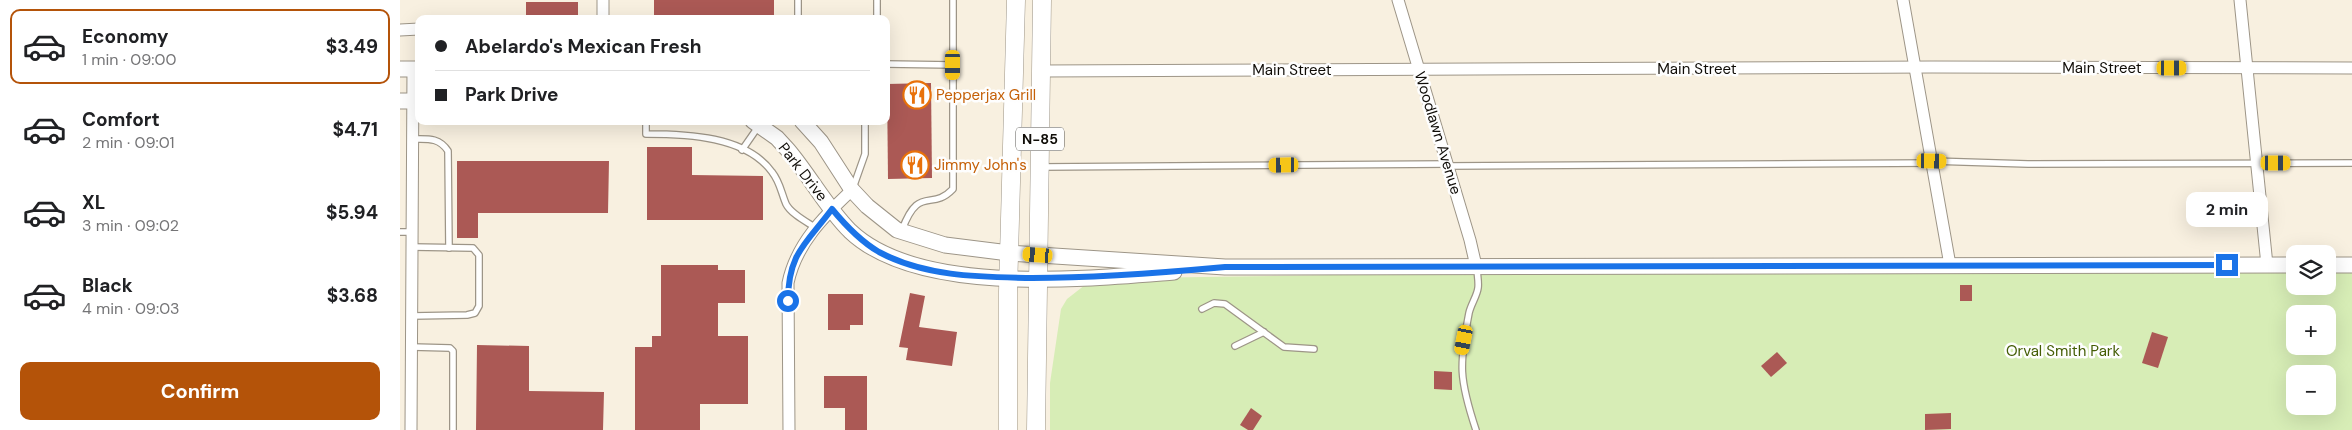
<!DOCTYPE html>
<html lang="en">
<head>
<meta charset="utf-8">
<style>
  body { margin:0; font-family:"DM Sans",sans-serif; background:#f6f6f6; color:#202124; height:100vh; display:flex; flex-direction:column; font-size:19px; white-space:nowrap }
  * { box-sizing:border-box; margin:0 }
  p { font-size:16px; color:#757577 }
  .icon { flex:none; width:28px; height:28px; fill:none; stroke:currentColor; stroke-width:2; stroke-linecap:round; stroke-linejoin:round }
  .map { position:relative; flex:1; overflow:hidden }
  .side { display:flex; flex-direction:column; background:#fff; width:400px }
  .side>* { flex:none }
  .guide { position:absolute; left:15px; top:15px; width:475px; height:110px; border-radius:10px; box-shadow:0 5px 20px #0002; display:grid; align-content:center; height:110px; padding:0 20px; background:#fff }
  .fabs { position:absolute; left:1886px; top:245px; display:grid; gap:10px }
  .fabs a { display:grid; place-items:center; width:50px; height:50px; border-radius:10px; background:#fff; box-shadow:0 5px 20px #0002; font-size:25px }
  .end { position:absolute; width:22px; height:22px; margin:-11px; border:6px solid #1a73e8; background:#fff; box-shadow:0 0 0 2px #fff }
  .from { border-radius:50% }
  .bubble { position:absolute; height:35px; border-radius:10px; background:#fff; box-shadow:0 5px 20px #0002; font-size:16px; font-weight:700; line-height:35px; text-align:center }
  .car { position:absolute; width:15px; height:30px; margin:-15px -8px; border-radius:6px; box-shadow:0 0 4px 1px #0007; background:linear-gradient(#f5c518 24%,#345 0 40%,#f5c518 0 76%,#345 0 86%,#f5c518 0) }
  .guide b { display:flex; align-items:center; gap:18px; height:48px; font-size:19px }
  .guide b+b { border-top:1px solid #e0e0e0 }
  .guide i { width:12px; height:12px; background:#202124 }
  ul { padding:9px 0 0; list-style:none }
  li { display:flex; align-items:center; gap:15px; height:75px; margin:0 10px 8px; padding:0 10px; border:2px solid transparent; border-radius:10px }
  li div { flex:1 }
  li b { display:block; font-size:19px }
  li em { font-style:normal; font-weight:700 }
  li.selected { border-color:#b45309 }
  li>.icon { width:45px; height:45px; stroke-width:1.5 }
  .cta { display:flex; gap:10px; margin-top:auto; padding:10px 20px }
  .cta a { flex:1; height:58px; border-radius:10px; background:#b45309; color:#fff; font-size:20px; font-weight:700; line-height:58px; text-align:center }
  main { display:flex; flex:1; min-height:0 }
  .map>svg:first-child { display:block }
  .green { fill:#d7edb6; fill-rule:evenodd }
  .building { fill:#ab5955 }
  .lines { fill:none; stroke-linecap:round; stroke-linejoin:round }
  .lane-casing { stroke:#9d9587; stroke-width:8 }
  .street-casing { stroke:#9d9587; stroke-width:13 }
  .secondary-casing { stroke:#9d9587; stroke-width:17 }
  .primary-casing { stroke:#9d9587; stroke-width:19 }
  .lane { stroke:#fff; stroke-width:5.5 }
  .street { stroke:#fff; stroke-width:11 }
  .secondary { stroke:#fff; stroke-width:15 }
  .primary { stroke:#fff; stroke-width:18 }
  .route { stroke:#1a73e8; stroke-width:6 }
  .labels { text-anchor:middle; dominant-baseline:central; stroke-width:5; stroke-linejoin:round; paint-order:stroke }
  .shield { fill:#fefefe; stroke:#575551; stroke-width:1 }
  .shield-label { font-size:14px; font-weight:bold; fill:#0f0c07 }
  .street-label { font-size:15px; fill:#0f0c07; stroke:#fefefe }
  .food-label { font-size:15px; fill:#c56008; stroke:#fefefe; text-anchor:start }
  .park-label { font-size:15px; fill:#445d05; stroke:#fefefe }
</style>
</head>
<body>
<main>
<section class="side">
<ul>
<li class="selected"><svg class="icon" aria-label="car" viewBox="0 0 24 24"><path d="M5 17H2v-5l4-1 3-4h7l3 4 3 1v5h-3M9 17h6M6 11h13"/><circle cx="7" cy="17" r="2"/><circle cx="17" cy="17" r="2"/></svg><div><b>Economy</b><p>1 min · 09:00</p></div><em>$3.49</em></li>
<li><svg class="icon" aria-label="car" viewBox="0 0 24 24"><path d="M5 17H2v-5l4-1 3-4h7l3 4 3 1v5h-3M9 17h6M6 11h13"/><circle cx="7" cy="17" r="2"/><circle cx="17" cy="17" r="2"/></svg><div><b>Comfort</b><p>2 min · 09:01</p></div><em>$4.71</em></li>
<li><svg class="icon" aria-label="car" viewBox="0 0 24 24"><path d="M5 17H2v-5l4-1 3-4h7l3 4 3 1v5h-3M9 17h6M6 11h13"/><circle cx="7" cy="17" r="2"/><circle cx="17" cy="17" r="2"/></svg><div><b>XL</b><p>3 min · 09:02</p></div><em>$5.94</em></li>
<li><svg class="icon" aria-label="car" viewBox="0 0 24 24"><path d="M5 17H2v-5l4-1 3-4h7l3 4 3 1v5h-3M9 17h6M6 11h13"/><circle cx="7" cy="17" r="2"/><circle cx="17" cy="17" r="2"/></svg><div><b>Black</b><p>4 min · 09:03</p></div><em>$3.68</em></li>
</ul>
<div class="cta"><a>Confirm</a></div>
</section>
<div class="map">
<svg width="1952" height="430" viewBox="0 0 1952 430">
  <rect width="100%" height="100%" fill="#f8f0e0"/>
  <path class="green" d="M 1895,271 L 1895,286 L 1928,286 L 1928,271 L 1952,271 L 1952,430 L 650,430 L 650,383 L 661,309 L 667,299 L 690,281 L 736,278 L 1056,273 ZM 1895,314 L 1928,314 L 1928,346 L 1895,346 ZM 1895,374 L 1928,374 L 1928,406 L 1895,406 Z"/>
  <g class="building">
    <rect x="254" y="0" width="120" height="19"/>
    <rect x="126" y="2" width="52" height="16"/>
    <path d="M 531,83 L 532,178 L 488,179 L 487,84 Z"/>
    <path d="M 247,147 L 292,147 L 292,175 L 363,176 L 363,220 L 247,220 Z"/>
    <path d="M 57,161 L 209,161 L 208,213 L 78,213 L 78,238 L 57,238 Z"/>
    <path d="M 261,265 L 318,265 L 318,270 L 345,270 L 345,303 L 318,303 L 318,336 L 348,336 L 348,404 L 300,404 L 300,430 L 235,430 L 235,347 L 252,347 L 252,336 L 261,336 Z"/>
    <rect x="1560" y="285" width="12" height="16"/>
    <path d="M 510,293 L 525,296 L 519,327 L 557,332 L 552,366 L 506,360 L 508,348 L 499,347 Z"/>
    <path d="M 428,294 L 463,294 L 463,325 L 450,325 L 450,330 L 428,330 Z"/>
    <path d="M 1752,332 L 1768,337 L 1758,368 L 1742,363 Z"/>
    <path d="M 77,345 L 129,346 L 129,391 L 204,392 L 203,430 L 76,430 Z"/>
    <path d="M 1377,352 L 1387,363 L 1371,377 L 1361,366 Z"/>
    <path d="M 1034,371 L 1052,372 L 1052,390 L 1034,389 Z"/>
    <path d="M 424,376 L 467,376 L 467,430 L 445,430 L 445,408 L 424,408 Z"/>
    <path d="M 851,408 L 862,416 L 853,430 L 848,430 L 840,425 Z"/>
    <path d="M 1551,413 L 1551,429 L 1525,430 L 1525,414 Z"/>
  </g>
  <g class="lines">
    <g class="lane-casing">
      <g id="lane">
        <path d="M 398,0 L 398,19"/>
        <path d="M 477,0 L 477,19"/>
        <path d="M 486,64 L 553,65"/>
        <path d="M 246,121 L 246,134 C 287,134 346,136 372,172 C 380,182 381,192 386,204 C 391,214 407,222 416,228"/>
        <path d="M 13,139 C 27,139 39,137 48,151 L 49,248"/>
        <path d="M 342,150 L 358,127"/>
        <path d="M 1532,161 L 1628,164 L 1952,163"/>
        <path d="M 1048,166 L 1532,163"/>
        <path d="M 642,167 L 1047,164"/>
        <path d="M 453,188 L 465,154 L 465,121"/>
        <path d="M 502,230 C 519,184 531,212 553,189 L 553,0"/>
        <path d="M 0,232 L 12,232"/>
        <path d="M 802,309 L 814,303 L 825,304 L 884,347 L 914,349"/>
        <path d="M 12,316 L 67,315 L 75,313 L 79,306 L 79,255 L 73,248 L 12,247"/>
        <path d="M 835,346 L 864,332"/>
        <path d="M 12,347 L 50,348 L 53,351 L 53,430"/>
        <path d="M 1076,430 C 1059,379 1059,365 1069,313 C 1071,304 1077,296 1078,288 C 1079,282 1077,274 1077,268"/>
      </g>
    </g>
    <g class="street-casing">
      <g id="street">
        <path d="M 998,0 L 1070,240 L 1076,266"/>
        <path d="M 1503,0 L 1550,265"/>
        <path d="M 1840,0 L 1867,265"/>
        <path d="M 203,19 L 203,0"/>
        <path d="M 0,30 L 19,29"/>
        <path d="M 642,71 L 1532,67 L 1952,68"/>
        <path d="M 11,430 L 13,69"/>
        <path d="M 389,430 L 388,283 C 396,244 424,216 452,190"/>
      </g>
    </g>
    <g class="secondary-casing">
      <g id="secondary">
        <path d="M 0,69 L 19,69"/>
        <path d="M 0,101 L 19,101"/>
        <path d="M 353,121 L 377,138 L 388,150 C 410,176 426,207 450,231 C 518,296 686,279 774,272"/>
        <path d="M 402,121 L 421,142 L 452,190 L 467,206 L 497,230 L 545,245 L 609,253 L 825,267 L 1895,265"/>
        <path d="M 1928,265 L 1952,265"/>
      </g>
    </g>
    <g class="primary-casing">
      <g id="primary">
        <path d="M 608,430 L 608,292 L 616,0"/>
        <path d="M 636,430 L 642,0"/>
      </g>
    </g>
    <use href="#lane" class="lane"/>
    <use href="#street" class="street"/>
    <use href="#secondary" class="secondary"/>
    <use href="#primary" class="primary"/>
  </g>
  <g class="lines">
    <path class="route" d="M 388,301 C 388,253 406,244 432,209 C 446,226 460,241 479,252 C 526,277 580,277 632,278 C 696,278 760,273 825,267 L 1827,265"/>
  </g>
  <defs>
    <g id="restaurant-ring" transform="scale(1.4375)"><circle r="9.5" fill="#fefefe" stroke="#e8710a" stroke-width="1.5"/><path d="M-5-6h1v4h1v-4h1v4h1v-4h1v5L-1.5 .5V6h-2V.5L-5-1ZM5-6V6H3V1.5H1.5Q1.5-4 5-6Z" fill="#e8710a"/></g>
  </defs>
  <g fill-rule="evenodd">
    <use href="#restaurant-ring" x="517" y="95"/>
    <use href="#restaurant-ring" x="515" y="165"/>
  </g>
  <g class="labels">
    <rect class="shield" x="616" y="127.5" width="48" height="23" rx="4"/>
    <g class="shield-label">
      <text x="640" y="139">N-85</text>
    </g>
    <g class="street-label">
      <text x="1702" y="68">Main Street</text>
      <text x="1297" y="69">Main Street</text>
      <text x="892" y="70">Main Street</text>
      <text transform="translate(1038 133) rotate(73)">Woodlawn Avenue</text>
      <text transform="translate(403 172) rotate(52)">Park Drive</text>
    </g>
    <g class="food-label">
      <text x="536" y="95">Pepperjax Grill</text>
      <text x="534" y="165">Jimmy John's</text>
    </g>
    <g class="park-label">
      <text x="1663" y="351">Orval Smith Park</text>
    </g>
  </g>
</svg>
<div class="fabs">
<a><svg class="icon" aria-label="layers" viewBox="0 0 24 24"><path d="M12 4l9 5-9 5-9-5zM3 14l9 5 9-5"/></svg></a>
<a>+</a>
<a>−</a>
</div>
<i class="end from" style="left:388px;top:301px"></i>
<i class="end" style="left:1827px;top:265px"></i>
<div class="bubble" style="left:1786px;top:192px;width:82px">2 min</div>
<i class="car" style="left:553px;top:65px;rotate:180deg"></i>
<i class="car" style="left:1772px;top:68px;rotate:90deg"></i>
<i class="car" style="left:1532px;top:161px;rotate:91deg"></i>
<i class="car" style="left:1876px;top:163px;rotate:90deg"></i>
<i class="car" style="left:884px;top:165px;rotate:269deg"></i>
<i class="car" style="left:638px;top:255px;rotate:274deg"></i>
<i class="car" style="left:1064px;top:340px;rotate:191deg"></i>
<div class="guide">
<b><i class="from"></i>Abelardo's Mexican Fresh</b>
<b><i></i>Park Drive</b>
</div>
</div>
</main>
</body>
</html>
